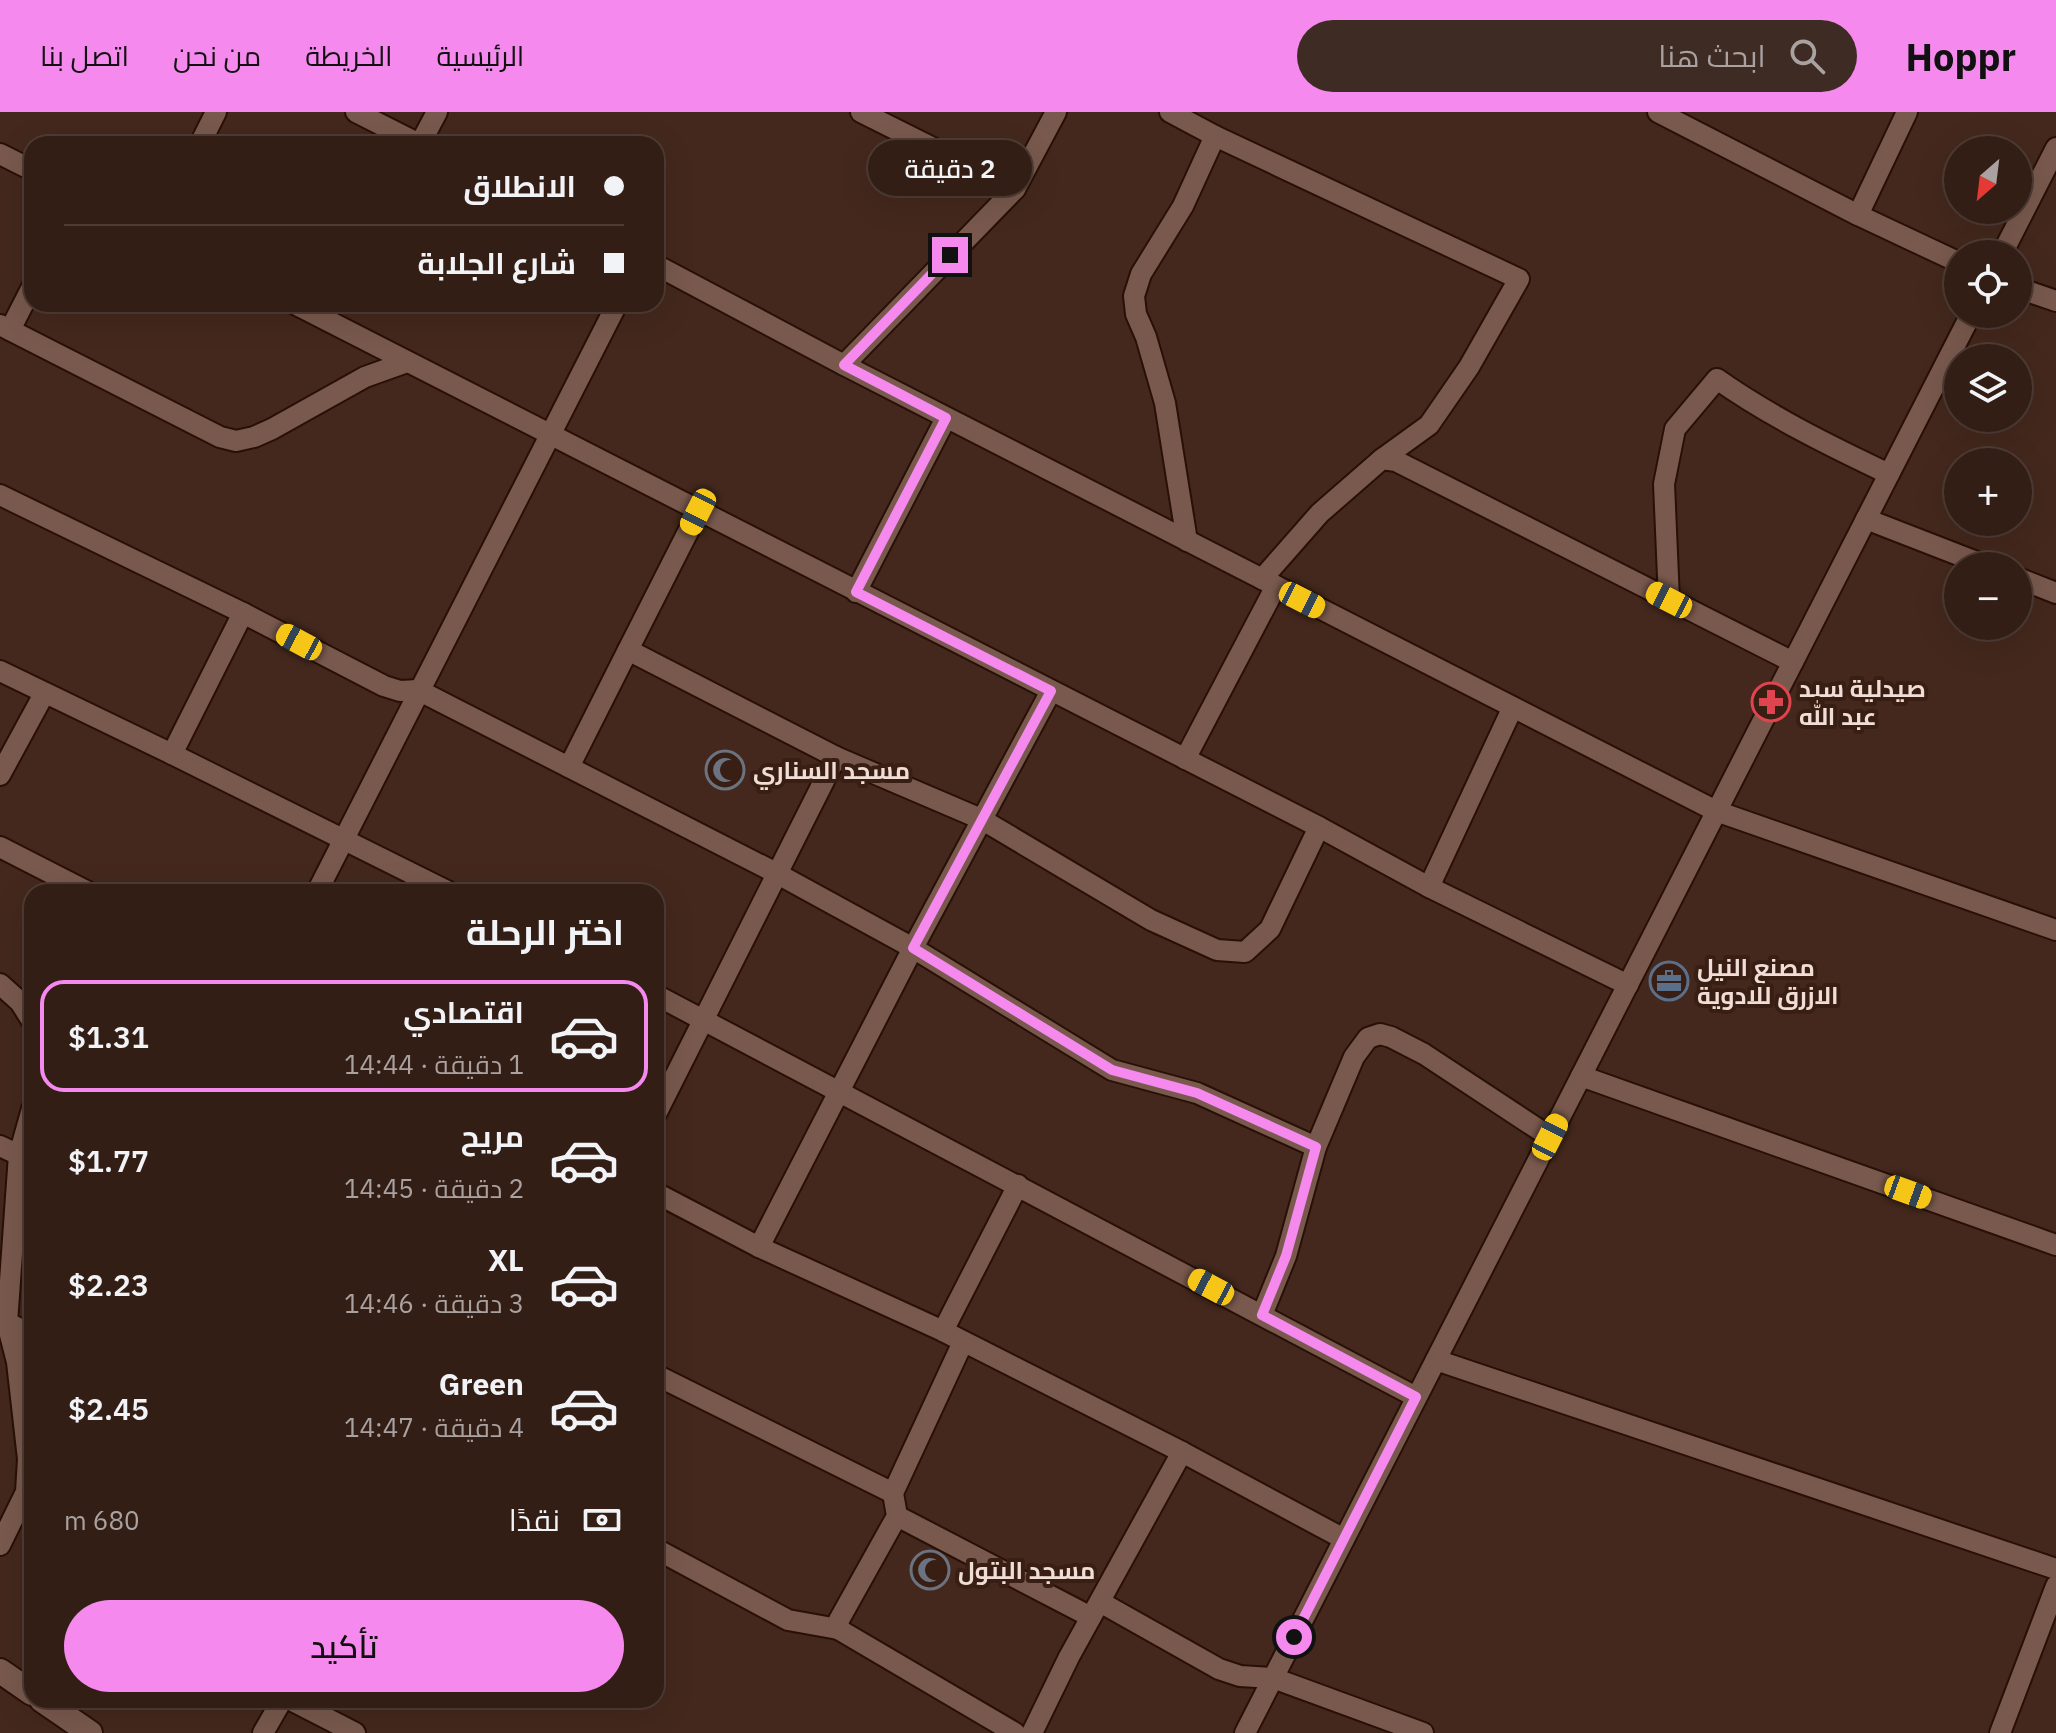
<!DOCTYPE html>
<html lang="ar">
<head>
<meta charset="utf-8">
<style>
  body { margin:0; font-family:"IBM Plex Sans",Cairo,sans-serif; background:#3e2b23; color:#f1f3f6; direction:rtl; height:100vh; display:flex; flex-direction:column; font-size:30px; white-space:nowrap }
  * { box-sizing:border-box; margin:0 }
  p { font-size:26px; color:#a9a2a1 }
  .icon { flex:none; width:44px; height:44px; fill:none; stroke:currentColor; stroke-width:2; stroke-linecap:round; stroke-linejoin:round }
  .map { position:relative; flex:1; overflow:hidden; direction:ltr }
  .side { position:absolute; left:24px; top:772px; width:640px; height:824px; display:flex; flex-direction:column; background:#331e16; border-radius:24px; box-shadow:0 8px 32px #0002,0 0 0 2px #4e3c35; direction:rtl }
  .side>* { flex:none }
  .hud { position:absolute; left:24px; top:24px; width:640px; height:176px; border-radius:24px; box-shadow:0 8px 32px #0002,0 0 0 2px #4e3c35; direction:rtl; display:grid; align-content:center; height:176px; padding:0 40px; background:#331e16 }
  .needle { width:52px; rotate:208deg }
  .buttons { position:absolute; left:1944px; top:24px; display:grid; gap:16px }
  .buttons a { display:grid; place-items:center; width:88px; height:88px; border-radius:50%; background:#331e16; box-shadow:0 8px 32px #0002,0 0 0 2px #4e3c35; font-size:40px }
  .end { position:absolute; width:36px; height:36px; margin:-18px; border:10px solid #f589ee; background:#111; box-shadow:0 0 0 4px #111 }
  .from { border-radius:50% }
  .bubble { position:absolute; height:56px; border-radius:28px; background:#331e16; box-shadow:0 8px 32px #0002,0 0 0 2px #4e3c35; font-size:26px; font-weight:600; line-height:56px; text-align:center; direction:rtl }
  .car { position:absolute; width:24px; height:48px; margin:-24px -12px; border-radius:10px; box-shadow:0 0 6px 2px #0007; background:linear-gradient(#f5c518 24%,#345 0 40%,#f5c518 0 76%,#345 0 86%,#f5c518 0) }
  .hud b { display:flex; align-items:center; gap:28px; height:76px; font-size:30px }
  .hud b+b { border-top:2px solid #4e3c35 }
  .hud i { width:20px; height:20px; background:#f1f3f6 }
  ul { padding:0; list-style:none }
  li { display:flex; align-items:center; gap:24px; height:112px; margin:0 16px 12px; padding:0 24px; border:4px solid transparent; border-radius:24px }
  li div { flex:1 }
  li b { display:block; font-size:30px }
  li em { font-style:normal; font-weight:600 }
  li.selected { border-color:#f589ee }
  li>.icon { width:72px; height:72px; stroke-width:1.5 }
  h2 { padding:0 40px; font-size:36px; line-height:96px }
  .pay { display:flex; align-items:center; gap:20px; height:88px; padding:0 40px; font-size:30px }
  .pay p { margin-inline-start:auto }
  .cta { display:flex; gap:16px; margin-top:auto; padding:16px 40px }
  .cta a { flex:1; height:92px; border-radius:48px; background:#f589ee; color:#111; font-size:32px; font-weight:600; line-height:92px; text-align:center }
  header { display:flex; align-items:center; gap:48px; box-sizing:border-box; height:112px; padding:0 40px; background:#f589ee; color:#111 }
  header strong { font-size:38px }
  nav { display:flex; gap:44px; margin-inline-start:auto; font-size:28px }
  .search { width:560px; height:72px; background:#3e2b23; display:flex; align-items:center; gap:20px; box-sizing:border-box; padding:0 28px; border-radius:44px; color:#a9a2a1; font-size:30px }
  .map>svg:first-child { display:block }
  .lines { fill:none; stroke-linecap:round; stroke-linejoin:round }
  .minor-casing { stroke:#291006; stroke-width:24 }
  .tertiary-casing { stroke:#291006; stroke-width:28 }
  .minor { stroke:#79594d; stroke-width:20 }
  .tertiary { stroke:#79594d; stroke-width:24 }
  .route { stroke:#f589ee; stroke-width:10 }
  .labels { text-anchor:middle; dominant-baseline:central; stroke-width:8; stroke-linejoin:round; paint-order:stroke }
  .poi-label { font-size:24px; font-weight:bold; fill:#f0ddd6; stroke:#391e13; text-anchor:start }
</style>
</head>
<body>
<header>
<strong>Hoppr</strong>
<div class="search"><svg class="icon" aria-label="search" viewBox="0 0 24 24"><circle cx="10" cy="10" r="6"/><path d="M15 15l6 6"/></svg>ابحث هنا</div>
<nav><a>الرئيسية</a><a>الخريطة</a><a>من نحن</a><a>اتصل بنا</a></nav>
</header>
<div class="map">
<svg width="2056" height="1621" viewBox="0 0 2056 1621">
  <rect width="100%" height="100%" fill="#44281d"/>
  <g class="lines">
    <g class="minor-casing">
      <g id="minor">
        <path d="M 356,0 L 419,32"/>
        <path d="M 861,0 L 1015,77"/>
        <path d="M 1170,0 L 1215,24 L 1183,94 L 1141,162 L 1134,184 L 1136,202 L 1146,225 L 1165,291 L 1187,429"/>
        <path d="M 1658,0 L 1858,103 L 1958,150"/>
        <path d="M 1215,24 L 1519,167 L 1469,255 L 1429,313 L 1382,347"/>
        <path d="M 200,32 L 216,0"/>
        <path d="M 420,32 L 437,0"/>
        <path d="M 0,42 L 32,58"/>
        <path d="M 1858,103 L 1907,0"/>
        <path d="M 2002,142 L 2056,36"/>
        <path d="M 656,153 L 844,253 L 1716,699 L 2056,818"/>
        <path d="M 2018,176 L 2056,189"/>
        <path d="M 295,192 L 1319,715 L 1429,775 L 1628,873"/>
        <path d="M 0,213 L 220,325 L 236,329 L 254,325 L 272,317 L 365,265 L 407,250"/>
        <path d="M 10,218 L 32,175"/>
        <path d="M 844,253 L 1015,77 L 1056,0"/>
        <path d="M 0,383 L 243,501 L 384,574 L 400,579 L 418,578 L 776,761 L 913,836 L 1112,958 L 1197,981 L 1316,1035"/>
        <path d="M 1866,407 L 1987,454"/>
        <path d="M 2018,466 L 2056,481"/>
        <path d="M 1262,467 L 1320,401 L 1382,347 L 1396,349 L 1793,550"/>
        <path d="M 856,480 L 946,306"/>
        <path d="M 1669,488 L 1664,372 L 1675,317 L 1717,267 C 1771,305 1830,334 1889,362"/>
        <path d="M 628,538 L 698,400"/>
        <path d="M 0,559 L 172,642 L 449,780"/>
        <path d="M 172,642 L 243,501"/>
        <path d="M 1185,647 L 1276,474"/>
        <path d="M 569,655 L 628,538 L 836,645 L 981,707 L 1151,808 L 1217,838 L 1245,840 L 1270,817 L 1319,715"/>
        <path d="M 0,663 L 44,582"/>
        <path d="M 0,735 L 88,780"/>
        <path d="M 1429,775 L 1512,597"/>
        <path d="M 317,780 L 617,192"/>
        <path d="M 0,872 L 20,890 L 32,909"/>
        <path d="M 656,883 L 1416,1285"/>
        <path d="M 1581,964 L 2056,1133"/>
        <path d="M 656,1002 L 836,645"/>
        <path d="M 0,1034 L 19,1043"/>
        <path d="M 656,1081 L 759,1135 L 943,1219 L 1182,1340 L 1344,1427"/>
        <path d="M 759,1135 L 913,836 L 1051,579"/>
        <path d="M 1262,1203 L 1286,1144 L 1316,1035 L 1354,945 L 1368,926 L 1380,922 L 1391,925 L 1424,942 L 1550,1025"/>
        <path d="M 0,1207 L 32,1223"/>
        <path d="M 943,1219 L 1018,1073"/>
        <path d="M 1436,1248 L 2056,1457"/>
        <path d="M 656,1263 L 893,1381"/>
        <path d="M 897,1404 L 1091,1505"/>
        <path d="M 0,1433 L 26,1380 L 28,1347 L 17,1250 L 7,1211 L 19,1043 L 32,997"/>
        <path d="M 656,1437 L 788,1508 L 838,1517 L 1015,1621"/>
        <path d="M 1100,1490 L 1219,1557 L 1240,1564 L 1273,1566 L 1423,1621"/>
        <path d="M 838,1517 L 839,1508 L 897,1404 L 893,1381 L 963,1230"/>
        <path d="M 291,1588 L 355,1621"/>
        <path d="M 263,1621 L 282,1588"/>
        <path d="M 1032,1621 L 1069,1545 L 1182,1340"/>
        <path d="M 1245,1621 L 1971,202"/>
        <path d="M 2000,1621 L 2056,1474"/>
      </g>
    </g>
    <g class="tertiary-casing">
      <g id="tertiary">
        <path d="M 0,1559 L 32,1581"/>
        <path d="M 42,1588 L 90,1621"/>
      </g>
    </g>
    <use href="#minor" class="minor"/>
    <use href="#tertiary" class="tertiary"/>
  </g>
  <g class="lines">
    <path class="route" d="M 950,143 L 844,253 L 946,306 L 856,480 L 1051,579 L 913,836 L 1112,958 L 1197,981 L 1316,1035 L 1286,1144 L 1262,1203 L 1416,1285 L 1294,1525"/>
  </g>
  <defs>
    <g id="pharmacy-ring" transform="scale(2)"><circle r="9.5" fill="#391e13" stroke="#e0444e" stroke-width="1.5"/><path d="M-2-6h4v4h4v4h-4v4h-4v-4h-4v-4h4Z" fill="#e0444e"/></g>
    <g id="mosque-ring" transform="scale(2)"><circle r="9.5" fill="#391e13" stroke="#6b7280" stroke-width="1.5"/><path d="M3.5-4.9A6 6 0 1 0 3.5 4.9A5 5 0 1 1 3.5-4.9Z" fill="#6b7280"/></g>
    <g id="office-ring" transform="scale(2)"><circle r="9.5" fill="#391e13" stroke="#5c6f8a" stroke-width="1.5"/><path d="M-6-3h4V-5.5h4V-3h4V5H-6ZM-1-4.5V-3h2v-1.5ZM-6 0V1H6V0Z" fill="#5c6f8a"/></g>
  </defs>
  <g fill-rule="evenodd">
    <use href="#pharmacy-ring" x="1771" y="590"/>
    <use href="#mosque-ring" x="725" y="658"/>
    <use href="#office-ring" x="1669" y="869"/>
    <use href="#mosque-ring" x="930" y="1458"/>
  </g>
  <g class="labels">
    <g class="poi-label">
      <text x="1799" y="576">صيدلية سيد<tspan x="1799" dy="28">عبد الله</tspan></text>
      <text x="753" y="658">مسجد السناري</text>
      <text x="1697" y="855">مصنع النيل<tspan x="1697" dy="28">الازرق للادوية</tspan></text>
      <text x="958" y="1458">مسجد البتول</text>
    </g>
  </g>
</svg>
<div class="buttons">
<a><svg class="needle" viewBox="-14 -14 28 28"><path d="M0-13l5 13h-10z" fill="#e53935"/><path d="M0 13l5-13h-10z" fill="#a9a2a1"/></svg></a>
<a><svg class="icon" aria-label="locate" viewBox="0 0 24 24"><circle cx="12" cy="12" r="6"/><path d="M12 2v4M12 18v4M2 12h4M18 12h4"/></svg></a>
<a><svg class="icon" aria-label="layers" viewBox="0 0 24 24"><path d="M12 4l9 5-9 5-9-5zM3 14l9 5 9-5"/></svg></a>
<a>+</a>
<a>−</a>
</div>
<i class="end from" style="left:1294px;top:1525px"></i>
<i class="end" style="left:950px;top:143px"></i>
<div class="bubble" style="left:868px;top:28px;width:164px">2 دقيقة</div>
<i class="car" style="left:698px;top:400px;rotate:207deg"></i>
<i class="car" style="left:1302px;top:488px;rotate:117deg"></i>
<i class="car" style="left:1669px;top:488px;rotate:297deg"></i>
<i class="car" style="left:299px;top:530px;rotate:298deg"></i>
<i class="car" style="left:1550px;top:1025px;rotate:27deg"></i>
<i class="car" style="left:1908px;top:1080px;rotate:110deg"></i>
<i class="car" style="left:1211px;top:1175px;rotate:298deg"></i>
<div class="hud">
<b><i class="from"></i>الانطلاق</b>
<b><i></i>شارع الجلابة</b>
</div>
<section class="side">
<h2>اختر الرحلة</h2>
<ul>
<li class="selected"><svg class="icon" aria-label="car" viewBox="0 0 24 24"><path d="M5 17H2v-5l4-1 3-4h7l3 4 3 1v5h-3M9 17h6M6 11h13"/><circle cx="7" cy="17" r="2"/><circle cx="17" cy="17" r="2"/></svg><div><b>اقتصادي</b><p>1 دقيقة · 14:44</p></div><em>$1.31</em></li>
<li><svg class="icon" aria-label="car" viewBox="0 0 24 24"><path d="M5 17H2v-5l4-1 3-4h7l3 4 3 1v5h-3M9 17h6M6 11h13"/><circle cx="7" cy="17" r="2"/><circle cx="17" cy="17" r="2"/></svg><div><b>مريح</b><p>2 دقيقة · 14:45</p></div><em>$1.77</em></li>
<li><svg class="icon" aria-label="car" viewBox="0 0 24 24"><path d="M5 17H2v-5l4-1 3-4h7l3 4 3 1v5h-3M9 17h6M6 11h13"/><circle cx="7" cy="17" r="2"/><circle cx="17" cy="17" r="2"/></svg><div><b>XL</b><p>3 دقيقة · 14:46</p></div><em>$2.23</em></li>
<li><svg class="icon" aria-label="car" viewBox="0 0 24 24"><path d="M5 17H2v-5l4-1 3-4h7l3 4 3 1v5h-3M9 17h6M6 11h13"/><circle cx="7" cy="17" r="2"/><circle cx="17" cy="17" r="2"/></svg><div><b>Green</b><p>4 دقيقة · 14:47</p></div><em>$2.45</em></li>
</ul>
<div class="pay"><svg class="icon" aria-label="cash" viewBox="0 0 24 24"><path d="M3 7h18v10H3z"/><circle cx="12" cy="12" r="2"/></svg>نقدًا<p>680 m</p></div>
<div class="cta"><a>تأكيد</a></div>
</section>
</div>
</body>
</html>
